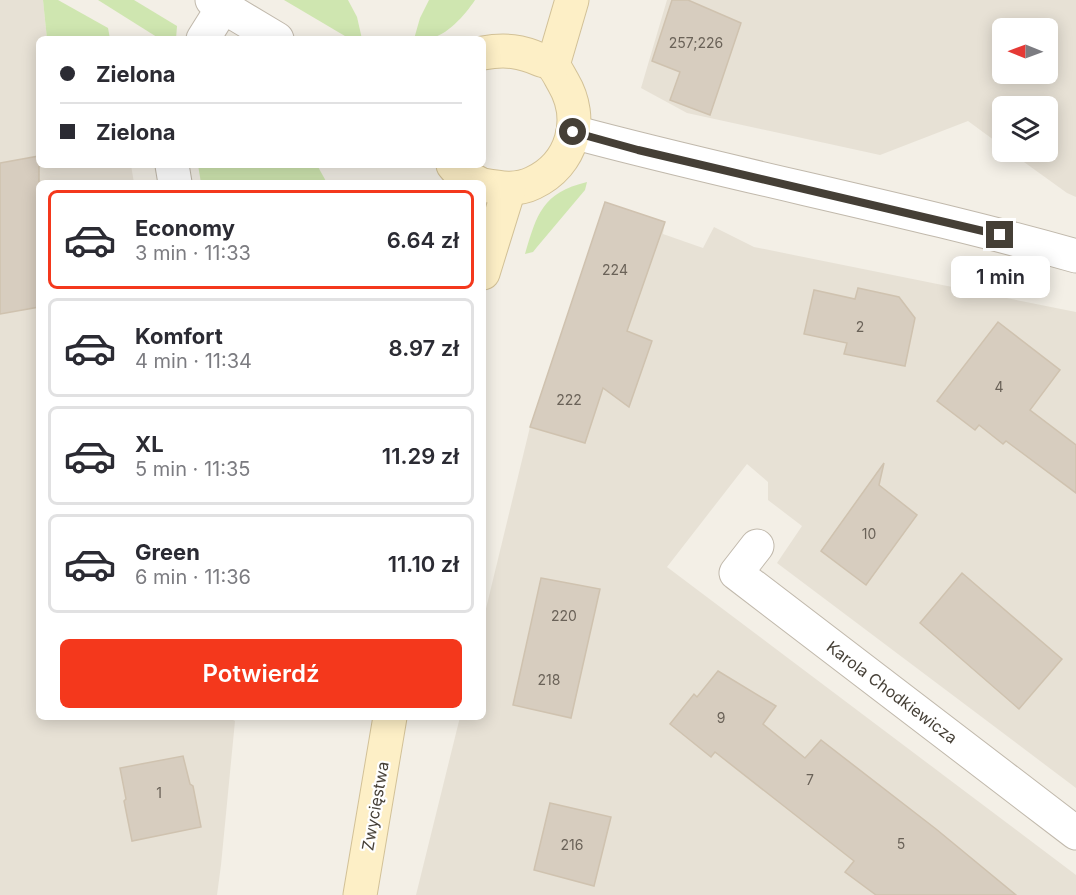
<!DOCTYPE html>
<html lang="pl">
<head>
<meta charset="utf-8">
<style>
  body { margin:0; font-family:Inter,sans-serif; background:#f7f7f7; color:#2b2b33; height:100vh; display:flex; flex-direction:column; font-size:22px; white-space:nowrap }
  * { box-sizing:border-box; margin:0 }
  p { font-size:20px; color:#7c7c81 }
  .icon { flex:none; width:33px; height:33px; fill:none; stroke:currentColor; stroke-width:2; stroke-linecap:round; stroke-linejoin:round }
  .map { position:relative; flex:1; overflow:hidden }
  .details { position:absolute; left:36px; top:180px; width:450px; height:540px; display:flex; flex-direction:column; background:#fff; border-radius:9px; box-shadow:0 3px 15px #0003 }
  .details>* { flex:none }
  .guide { position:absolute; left:36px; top:36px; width:450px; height:132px; border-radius:9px; box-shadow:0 3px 15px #0003; display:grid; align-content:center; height:132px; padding:0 24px; background:#fff }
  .needle { width:39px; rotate:271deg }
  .controls { position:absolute; left:992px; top:18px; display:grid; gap:12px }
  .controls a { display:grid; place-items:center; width:66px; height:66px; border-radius:9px; background:#fff; box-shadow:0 3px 15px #0003; font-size:30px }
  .end { position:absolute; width:27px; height:27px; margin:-14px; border:8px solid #453f36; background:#fff; box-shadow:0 0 0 3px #fff }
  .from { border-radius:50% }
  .bubble { position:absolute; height:42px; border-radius:9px; background:#fff; box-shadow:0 3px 15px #0003; font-size:20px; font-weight:600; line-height:42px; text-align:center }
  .guide b { display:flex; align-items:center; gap:21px; height:57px; font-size:22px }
  .guide b+b { border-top:2px solid #e1e1e2 }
  .guide i { width:15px; height:15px; background:#2b2b33 }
  ul { padding:10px 0 0; list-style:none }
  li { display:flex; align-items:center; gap:18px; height:99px; margin:0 12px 9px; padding:0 12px; border:3px solid #e1e1e2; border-radius:9px }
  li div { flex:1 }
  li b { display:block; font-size:22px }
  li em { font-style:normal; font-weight:600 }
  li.active { border-color:#f4381c }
  li>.icon { width:54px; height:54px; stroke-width:1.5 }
  .action { display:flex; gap:12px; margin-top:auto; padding:12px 24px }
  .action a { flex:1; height:69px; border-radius:9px; background:#f4381c; color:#fff; font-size:24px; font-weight:600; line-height:69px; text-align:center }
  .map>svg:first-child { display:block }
  .residential { fill:#e7e1d5; fill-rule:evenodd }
  .green { fill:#cfe6b0 }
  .building { fill:#d7cdbf; stroke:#cfc2af; stroke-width:1.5 }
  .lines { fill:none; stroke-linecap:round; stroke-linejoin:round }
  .street-casing { stroke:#c1b9ac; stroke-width:35 }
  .secondary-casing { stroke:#d2c197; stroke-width:35 }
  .street { stroke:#fff; stroke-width:33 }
  .secondary { stroke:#fdefc6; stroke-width:33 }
  .route { stroke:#453f36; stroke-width:8 }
  .labels { text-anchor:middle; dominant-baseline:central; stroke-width:4.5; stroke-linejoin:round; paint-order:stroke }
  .number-label { font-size:14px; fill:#6a6258 }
  .street-label { font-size:16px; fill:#453f36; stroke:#fff }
</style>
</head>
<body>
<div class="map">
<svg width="1076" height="895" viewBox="0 0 1076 895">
  <rect width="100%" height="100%" fill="#f3efe6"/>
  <g class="residential">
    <path d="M 0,0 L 43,0 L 47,39 L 39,39 L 39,165 L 131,165 L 134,183 L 39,183 L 39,717 L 227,717 L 235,721 L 221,865 L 217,895 L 0,895 Z"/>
    <path d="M 667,0 L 1076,0 L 1076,197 L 1067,193 L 1010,152 L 1047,152 L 1047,106 L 1002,106 L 1002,146 L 968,121 L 880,155 L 687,113 L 641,88 ZM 1002,28 L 1047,28 L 1047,74 L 1002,74 Z"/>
    <path d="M 605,202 L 665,222 L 663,234 L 703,248 L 714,227 L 754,247 L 1076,312 L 1076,788 L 777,563 L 802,526 L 768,500 L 768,482 L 747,464 L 667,567 L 1076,875 L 1076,895 L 416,895 L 460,717 L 483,717 L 483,621 L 530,427 Z"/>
  </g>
  <g class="green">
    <path d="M 43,0 L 58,0 L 108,28 L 110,39 L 47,39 Z"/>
    <path d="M 98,0 L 134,0 L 177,26 L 176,39 L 160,39 Z"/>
    <path d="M 284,0 L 348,0 L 357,17 L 362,39 L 350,39 Z"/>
    <path d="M 429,0 L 475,0 C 465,15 447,36 428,39 C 424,40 418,39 414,39 L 420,18 Z"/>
    <path d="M 198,165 L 317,165 L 327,183 L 201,183 Z"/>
    <path d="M 587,182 L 585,190 L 537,247 L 533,252 L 525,254 C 537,214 542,193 587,182 Z"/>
  </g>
  <g class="building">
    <path d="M 672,0 L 688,0 L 741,23 L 710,115 L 670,100 L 680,72 L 652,61 Z"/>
    <path d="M 39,156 L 39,307 L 0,314 L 0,163 Z"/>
    <path d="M 605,202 L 665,222 L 627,331 L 652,341 L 629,407 L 603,388 L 585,443 L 530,427 Z"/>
    <path d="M 858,288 L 899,297 L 915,318 L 905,366 L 844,354 L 847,343 L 804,334 L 814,290 L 855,299 Z"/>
    <path d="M 998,322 L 1060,370 L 1030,410 L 1076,445 L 1076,493 L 1006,441 L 1003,444 L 979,425 L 975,430 L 937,401 Z"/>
    <path d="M 884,463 L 879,485 L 917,515 L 866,585 L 821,551 Z"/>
    <path d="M 962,573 L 1062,659 L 1019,709 L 920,623 Z"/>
    <path d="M 541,578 L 600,589 L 571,718 L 513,705 Z"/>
    <path d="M 718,671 L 776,706 L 763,724 L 805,758 L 821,740 L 936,829 L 1016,895 L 876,895 L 845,872 L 854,861 L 715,752 L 711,757 L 670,724 L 694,694 L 697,697 Z"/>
    <path d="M 183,756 L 190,784 L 193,786 L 201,827 L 132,841 L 124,801 L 126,799 L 120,768 Z"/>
    <path d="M 550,803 L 611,817 L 594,886 L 534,870 Z"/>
  </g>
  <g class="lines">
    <g class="street-casing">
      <g id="street">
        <path d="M 212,0 L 277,39"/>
        <path d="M 203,39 L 223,7"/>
        <path d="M 573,132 C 740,177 910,209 1076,256"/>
        <path d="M 172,165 L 175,183"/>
        <path d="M 757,546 L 736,573 L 1076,833"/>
      </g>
    </g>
    <g class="secondary-casing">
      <g id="secondary">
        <path d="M 483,53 C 505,49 521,51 541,60 C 545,61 551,63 553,66 C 557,70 560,77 563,82 C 585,119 573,164 533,183 C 517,191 500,188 483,185"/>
        <path d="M 553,65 L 572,0"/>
        <path d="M 453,165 L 459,172 L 478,183"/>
        <path d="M 483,273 L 509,189"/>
        <path d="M 360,895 L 390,717"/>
      </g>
    </g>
    <use href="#street" class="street"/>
    <use href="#secondary" class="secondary"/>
  </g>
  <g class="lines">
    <path class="route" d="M 573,132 L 638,150 L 1000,235"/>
  </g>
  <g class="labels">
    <g class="number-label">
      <text x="696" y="42">257;226</text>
      <text x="615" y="269">224</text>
      <text x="860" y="326">2</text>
      <text x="999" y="386">4</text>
      <text x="569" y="399">222</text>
      <text x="869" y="533">10</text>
      <text x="564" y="615">220</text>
      <text x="549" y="679">218</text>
      <text x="721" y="717">9</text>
      <text x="810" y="779">7</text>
      <text x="159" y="792">1</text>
      <text x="901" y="843">5</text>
      <text x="572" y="844">216</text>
    </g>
    <g class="street-label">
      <text transform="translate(892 692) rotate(37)">Karola Chodkiewicza</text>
      <text transform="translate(375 806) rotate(-80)">Zwycięstwa</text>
    </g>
  </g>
</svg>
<div class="controls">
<a><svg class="needle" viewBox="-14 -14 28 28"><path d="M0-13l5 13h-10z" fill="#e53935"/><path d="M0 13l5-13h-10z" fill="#7c7c81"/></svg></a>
<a><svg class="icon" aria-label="layers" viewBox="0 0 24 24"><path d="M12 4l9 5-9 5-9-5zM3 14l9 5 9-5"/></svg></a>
</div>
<i class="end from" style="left:573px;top:132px"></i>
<i class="end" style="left:1000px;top:235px"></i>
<div class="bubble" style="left:951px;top:256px;width:99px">1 min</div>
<div class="guide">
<b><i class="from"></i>Zielona</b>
<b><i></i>Zielona</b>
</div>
<section class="details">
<ul>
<li class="active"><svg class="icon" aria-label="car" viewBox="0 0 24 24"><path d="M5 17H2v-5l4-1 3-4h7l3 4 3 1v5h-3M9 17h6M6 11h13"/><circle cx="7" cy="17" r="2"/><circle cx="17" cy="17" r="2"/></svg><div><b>Economy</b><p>3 min · 11:33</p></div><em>6.64 zł</em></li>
<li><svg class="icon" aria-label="car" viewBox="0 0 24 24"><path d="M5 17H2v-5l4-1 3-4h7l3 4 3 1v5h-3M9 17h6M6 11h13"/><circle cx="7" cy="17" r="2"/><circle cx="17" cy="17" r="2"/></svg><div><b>Komfort</b><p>4 min · 11:34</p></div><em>8.97 zł</em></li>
<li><svg class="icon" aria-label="car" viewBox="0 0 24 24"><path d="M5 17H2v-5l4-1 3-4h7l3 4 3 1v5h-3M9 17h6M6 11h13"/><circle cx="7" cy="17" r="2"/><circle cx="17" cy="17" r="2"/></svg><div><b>XL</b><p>5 min · 11:35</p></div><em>11.29 zł</em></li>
<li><svg class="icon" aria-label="car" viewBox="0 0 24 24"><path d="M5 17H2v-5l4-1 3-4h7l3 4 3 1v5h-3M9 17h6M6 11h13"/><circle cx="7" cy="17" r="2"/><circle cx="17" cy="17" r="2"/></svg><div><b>Green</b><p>6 min · 11:36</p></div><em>11.10 zł</em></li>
</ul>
<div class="action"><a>Potwierdź</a></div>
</section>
</div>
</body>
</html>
